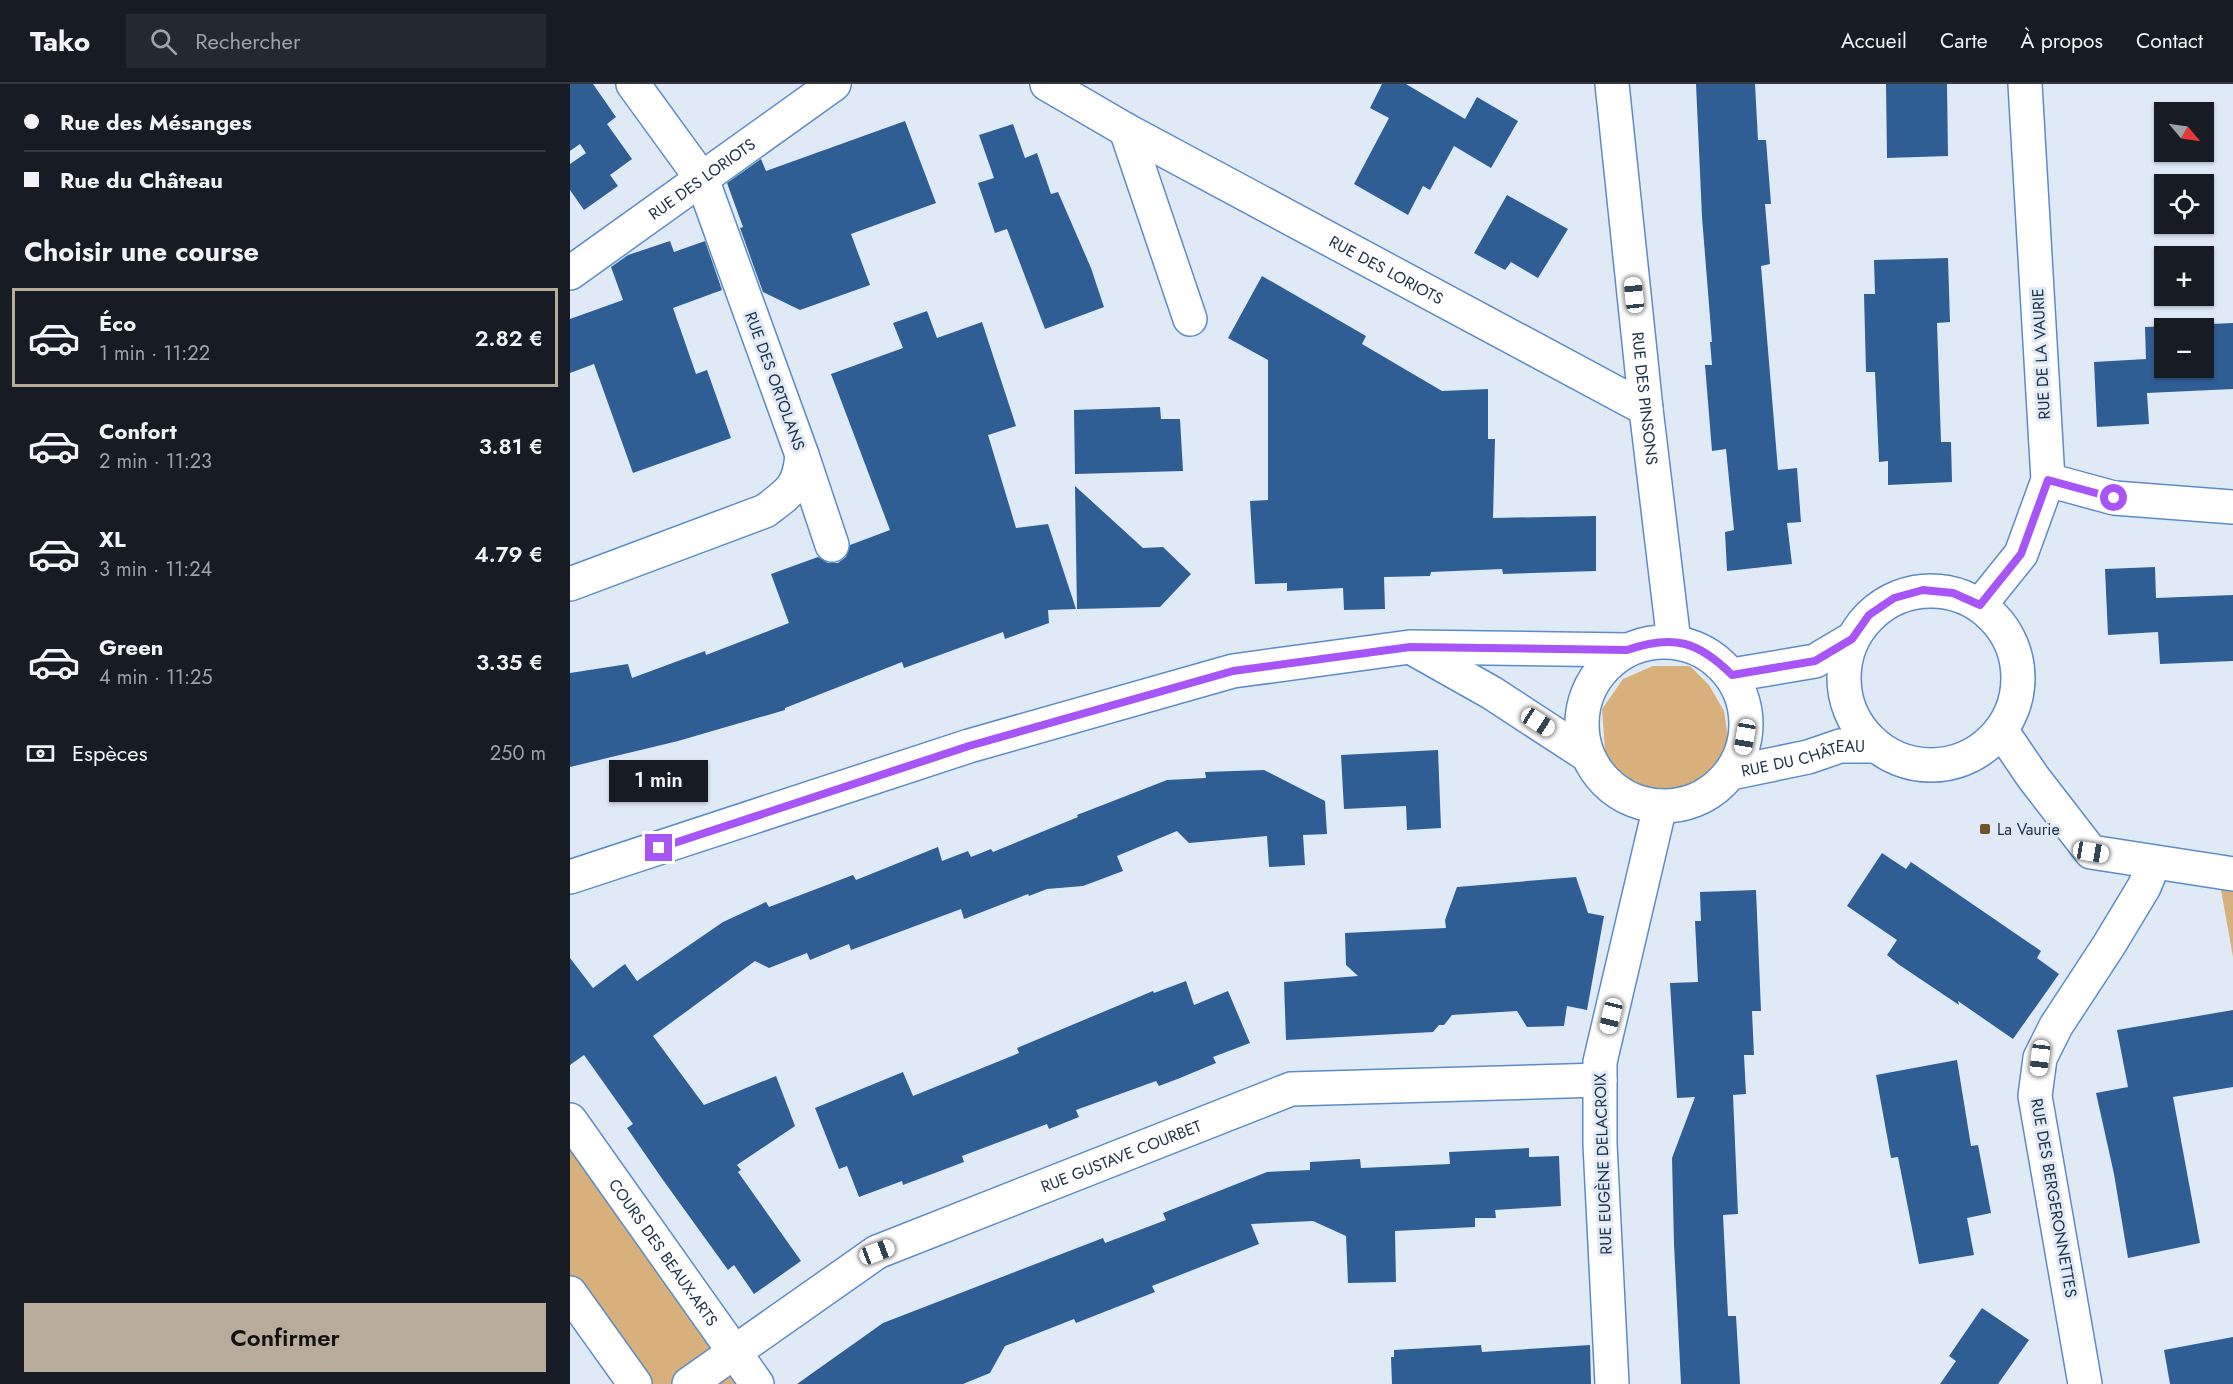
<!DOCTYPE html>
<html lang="fr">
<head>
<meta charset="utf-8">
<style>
  body { margin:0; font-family:Jost,sans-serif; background:#242831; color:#f1f3f6; height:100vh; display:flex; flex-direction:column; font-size:22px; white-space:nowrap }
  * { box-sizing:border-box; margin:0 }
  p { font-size:20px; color:#9ea1a6 }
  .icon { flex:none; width:33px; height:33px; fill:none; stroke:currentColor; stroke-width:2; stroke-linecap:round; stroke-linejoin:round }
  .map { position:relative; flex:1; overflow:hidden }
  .side { display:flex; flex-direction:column; background:#171b24; width:570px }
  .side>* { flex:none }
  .banner { display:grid; align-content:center; height:132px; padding:0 24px; background:#171b24 }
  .needle { width:39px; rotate:119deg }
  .buttons { position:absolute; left:1584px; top:18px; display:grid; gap:12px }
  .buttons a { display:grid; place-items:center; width:60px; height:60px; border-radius:0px; background:#171b24; box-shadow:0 2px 4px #0004; font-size:30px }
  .end { position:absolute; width:27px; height:27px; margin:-14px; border:8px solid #a855f7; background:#fff; box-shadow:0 0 0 3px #fff }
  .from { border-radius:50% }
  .bubble { position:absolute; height:42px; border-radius:0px; background:#171b24; box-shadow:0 2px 4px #0004; font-size:20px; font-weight:600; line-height:42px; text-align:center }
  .car { position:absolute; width:18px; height:36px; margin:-18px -9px; border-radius:8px; box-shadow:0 0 4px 2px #0007; background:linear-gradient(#fff 24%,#345 0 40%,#fff 0 76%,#345 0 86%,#fff 0) }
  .banner b { display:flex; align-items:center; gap:21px; height:57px; font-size:22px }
  .banner b+b { border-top:2px solid #363941 }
  .banner i { width:15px; height:15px; background:#f1f3f6 }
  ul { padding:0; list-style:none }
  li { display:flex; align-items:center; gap:18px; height:99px; margin:0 12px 9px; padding:0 12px; border:3px solid transparent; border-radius:0px }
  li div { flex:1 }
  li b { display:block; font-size:22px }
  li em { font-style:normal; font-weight:600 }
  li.selected { border-color:#b7ab99 }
  li>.icon { width:54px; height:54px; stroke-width:1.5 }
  h2 { padding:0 24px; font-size:27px; line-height:72px }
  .pay { display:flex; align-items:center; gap:15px; height:66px; padding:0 24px; font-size:22px }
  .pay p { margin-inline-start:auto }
  .cta { display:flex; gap:12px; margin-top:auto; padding:12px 24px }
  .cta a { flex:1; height:69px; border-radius:0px; background:#b7ab99; color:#111; font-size:24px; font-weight:600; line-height:69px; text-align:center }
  header { display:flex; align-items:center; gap:36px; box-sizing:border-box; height:84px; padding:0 30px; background:#171b24; border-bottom:2px solid #363941 }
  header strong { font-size:28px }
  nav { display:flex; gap:33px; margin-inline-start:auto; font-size:21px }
  .search { width:420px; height:54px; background:#242831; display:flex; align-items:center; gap:15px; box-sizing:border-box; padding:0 21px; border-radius:0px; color:#9ea1a6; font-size:22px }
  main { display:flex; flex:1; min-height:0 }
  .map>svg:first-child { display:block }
  .green { fill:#d7b07b }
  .building { fill:#2f5e95; fill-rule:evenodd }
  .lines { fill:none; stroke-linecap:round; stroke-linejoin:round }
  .minor-casing { stroke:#5c8cc7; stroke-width:36 }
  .tertiary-casing { stroke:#5c8cc7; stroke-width:36 }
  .minor { stroke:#fff; stroke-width:33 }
  .tertiary { stroke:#fff; stroke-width:33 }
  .route { stroke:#a855f7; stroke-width:8 }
  .poi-dot { fill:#715328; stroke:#e0eaf7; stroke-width:2 }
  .labels { text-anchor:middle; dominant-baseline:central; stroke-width:6; stroke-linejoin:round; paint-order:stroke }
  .street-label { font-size:16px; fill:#1c3049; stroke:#e0eaf7 }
  .poi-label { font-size:16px; fill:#1c3049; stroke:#e0eaf7; text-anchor:start }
</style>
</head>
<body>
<header>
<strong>Tako</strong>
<div class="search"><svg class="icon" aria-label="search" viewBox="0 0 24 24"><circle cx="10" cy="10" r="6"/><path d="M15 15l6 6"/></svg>Rechercher</div>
<nav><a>Accueil</a><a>Carte</a><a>À propos</a><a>Contact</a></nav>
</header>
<main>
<section class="side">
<div class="banner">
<b><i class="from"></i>Rue des Mésanges</b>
<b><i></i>Rue du Château</b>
</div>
<h2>Choisir une course</h2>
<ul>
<li class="selected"><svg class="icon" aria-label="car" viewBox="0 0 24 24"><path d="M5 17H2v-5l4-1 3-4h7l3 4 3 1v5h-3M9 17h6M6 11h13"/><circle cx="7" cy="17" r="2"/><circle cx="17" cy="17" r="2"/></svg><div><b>Éco</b><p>1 min · 11:22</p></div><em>2.82 €</em></li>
<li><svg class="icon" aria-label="car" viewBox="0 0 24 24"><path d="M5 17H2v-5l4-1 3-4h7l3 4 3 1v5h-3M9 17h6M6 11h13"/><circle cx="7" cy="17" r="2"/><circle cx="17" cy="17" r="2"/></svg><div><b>Confort</b><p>2 min · 11:23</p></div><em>3.81 €</em></li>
<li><svg class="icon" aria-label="car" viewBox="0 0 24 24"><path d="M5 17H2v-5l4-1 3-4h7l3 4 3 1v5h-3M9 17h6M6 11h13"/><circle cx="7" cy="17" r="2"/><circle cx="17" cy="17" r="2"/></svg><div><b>XL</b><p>3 min · 11:24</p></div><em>4.79 €</em></li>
<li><svg class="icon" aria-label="car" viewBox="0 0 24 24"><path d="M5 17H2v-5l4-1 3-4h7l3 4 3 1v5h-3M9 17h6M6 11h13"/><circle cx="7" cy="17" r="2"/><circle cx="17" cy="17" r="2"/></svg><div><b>Green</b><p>4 min · 11:25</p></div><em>3.35 €</em></li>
</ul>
<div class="pay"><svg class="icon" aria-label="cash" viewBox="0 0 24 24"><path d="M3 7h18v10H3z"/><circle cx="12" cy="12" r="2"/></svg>Espèces<p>250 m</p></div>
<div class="cta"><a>Confirmer</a></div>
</section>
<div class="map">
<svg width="1663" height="1300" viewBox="0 0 1663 1300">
  <rect width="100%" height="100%" fill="#e0eaf7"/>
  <g class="green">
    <path d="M 1083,582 L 1120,582 L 1139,601 L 1154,627 L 1158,654 L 1150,675 L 1128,697 L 1102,707 L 1080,704 L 1049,691 L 1035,667 L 1032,625 L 1053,595 Z"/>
    <path d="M 1648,789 L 1663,790 L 1663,873 Z"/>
    <path d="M 0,1036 L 187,1300 L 65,1300 L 0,1209 Z"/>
  </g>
  <g class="building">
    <path d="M 0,0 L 23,0 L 46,33 L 37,40 L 62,75 L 40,91 L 48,102 L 14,126 L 0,106 L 0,80 L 16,69 L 10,60 L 0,67 Z"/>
    <path d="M 812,0 L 836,0 L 895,35 L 907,13 L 948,37 L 921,84 L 884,62 L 860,106 L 853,102 L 838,131 L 784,100 L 819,34 L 800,24 Z"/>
    <path d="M 1126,0 L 1185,0 L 1188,56 L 1196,56 L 1201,120 L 1195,120 L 1200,180 L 1191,182 L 1208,386 L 1227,384 L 1231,438 L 1217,439 L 1222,480 L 1157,487 L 1155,448 L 1164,446 L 1156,365 L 1142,367 L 1135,281 L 1142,281 L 1140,258 L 1142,258 L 1132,133 Z"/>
    <path d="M 1316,0 L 1377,0 L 1378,72 L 1317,74 Z"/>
    <path d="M 335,37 L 366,119 L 281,150 L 300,201 L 230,226 L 193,208 L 170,144 L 173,143 L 157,99 L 191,75 L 196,87 Z"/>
    <path d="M 443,40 L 455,74 L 467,69 L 481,110 L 488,108 L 521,184 L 534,223 L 475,245 L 437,145 L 425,149 L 408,99 L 424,94 L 409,51 Z"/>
    <path d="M 937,111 L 998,145 L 968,194 L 941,178 L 935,186 L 904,169 Z"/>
    <path d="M 100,157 L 104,168 L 135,157 L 152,206 L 103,224 L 126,290 L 137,286 L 161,354 L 63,389 L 24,280 L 0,289 L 0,235 L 53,216 L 41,183 L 58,171 Z"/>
    <path d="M 1378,174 L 1380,238 L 1367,239 L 1371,358 L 1381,358 L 1382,398 L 1318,401 L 1318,377 L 1309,378 L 1305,288 L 1296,288 L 1294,210 L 1305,210 L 1304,176 Z"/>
    <path d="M 692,192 L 796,252 L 792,260 L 872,307 L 918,305 L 918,355 L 925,355 L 923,434 L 1026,432 L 1026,487 L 933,490 L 932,485 L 861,488 L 860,492 L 814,493 L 815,525 L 774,526 L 773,504 L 717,507 L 717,499 L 685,500 L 680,417 L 698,416 L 698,276 L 658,254 Z"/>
    <path d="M 357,227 L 367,254 L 412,238 L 446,342 L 418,351 L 446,444 L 478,440 L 506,525 L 478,526 L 479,539 L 435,555 L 433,548 L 334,584 L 332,578 L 215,624 L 215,626 L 108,657 L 0,683 L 0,589 L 58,580 L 62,594 L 135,567 L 136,571 L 219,539 L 201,490 L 248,473 L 258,479 L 268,479 L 276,473 L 280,461 L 320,446 L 261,290 L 333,264 L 323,239 Z"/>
    <path d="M 1663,239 L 1663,305 L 1577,309 L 1579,340 L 1527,343 L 1524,278 L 1576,275 L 1575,243 ZM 1594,244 L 1634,244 L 1634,284 L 1594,284 Z"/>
    <path d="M 590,323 L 591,335 L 610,335 L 613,387 L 505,390 L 504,326 Z"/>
    <path d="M 505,402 L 573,464 L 593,463 L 621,490 L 590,523 L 507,525 Z"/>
    <path d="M 1585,483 L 1586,514 L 1663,511 L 1663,577 L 1590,580 L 1588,548 L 1538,551 L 1535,485 Z"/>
    <path d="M 868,666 L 871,744 L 837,746 L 836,722 L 774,725 L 771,671 Z"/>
    <path d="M 694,686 L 755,717 L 757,750 L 733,751 L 735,781 L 699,783 L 697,752 L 619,759 L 607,747 L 547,772 L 553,787 L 513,802 L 477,805 L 459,812 L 458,810 L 394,835 L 391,825 L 281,866 L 279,860 L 240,876 L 237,869 L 199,884 L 185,877 L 83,952 L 134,1021 L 206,992 L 225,1042 L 167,1081 L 171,1086 L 168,1088 L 231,1177 L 184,1210 L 164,1181 L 158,1186 L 93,1096 L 57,1044 L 63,1040 L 14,971 L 0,981 L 0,874 L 23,904 L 55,880 L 67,897 L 153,838 L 196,818 L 199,823 L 283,791 L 286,796 L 368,763 L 372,777 L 398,767 L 401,773 L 421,765 L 423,768 L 508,733 L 507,731 L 597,696 L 636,694 L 635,688 Z"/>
    <path d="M 1312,769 L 1336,785 L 1341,778 L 1471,867 L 1467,874 L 1489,890 L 1443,955 L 1388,917 L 1389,921 L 1328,880 L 1317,871 L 1327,856 L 1277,822 Z"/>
    <path d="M 1006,793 L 1018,829 L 1034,832 L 1017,926 L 997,922 L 994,942 L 957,943 L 947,927 L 882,931 L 874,941 L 869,941 L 863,948 L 716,956 L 714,898 L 788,892 L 776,881 L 775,849 L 876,844 L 875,836 L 887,803 Z"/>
    <path d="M 1186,806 L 1191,927 L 1182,927 L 1184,971 L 1174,971 L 1176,1010 L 1163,1011 L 1168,1130 L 1153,1131 L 1158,1232 L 1166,1232 L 1170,1300 L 1111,1300 L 1104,1160 L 1102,1074 L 1125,1013 L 1107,1014 L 1100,899 L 1128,898 L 1125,837 L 1131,837 L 1130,808 Z"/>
    <path d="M 616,897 L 624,921 L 658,907 L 680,959 L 643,973 L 646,979 L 610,994 L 589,1002 L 586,997 L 506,1026 L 509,1033 L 479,1045 L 477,1040 L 392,1072 L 394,1078 L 333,1101 L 332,1097 L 289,1113 L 277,1082 L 269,1085 L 245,1024 L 333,988 L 343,1012 L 449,969 L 447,964 L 583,907 L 584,909 Z"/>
    <path d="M 1663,926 L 1663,1003 L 1603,1013 L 1630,1159 L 1558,1174 L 1544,1090 L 1526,1009 L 1558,1003 L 1547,946 Z"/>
    <path d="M 1387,976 L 1401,1062 L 1408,1061 L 1421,1129 L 1397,1134 L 1404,1171 L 1349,1180 L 1328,1073 L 1321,1074 L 1306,991 Z"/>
    <path d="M 959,1064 L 959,1073 L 989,1072 L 991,1122 L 925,1126 L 926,1134 L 905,1134 L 905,1143 L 825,1147 L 826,1198 L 778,1199 L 776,1152 L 743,1137 L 681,1140 L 689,1160 L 582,1202 L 585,1208 L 506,1239 L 504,1235 L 435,1262 L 420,1289 L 393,1300 L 227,1300 L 313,1239 L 533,1154 L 535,1159 L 596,1136 L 593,1129 L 697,1088 L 740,1086 L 740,1078 L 790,1075 L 791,1084 L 880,1080 L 879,1068 Z"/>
    <path d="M 1412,1224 L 1459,1256 L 1428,1300 L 1370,1300 L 1386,1277 L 1379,1272 Z"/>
    <path d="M 1663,1253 L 1663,1300 L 1600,1300 L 1594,1266 Z"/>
    <path d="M 911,1261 L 912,1268 L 1020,1261 L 1021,1300 L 822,1300 L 821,1273 L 824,1273 L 824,1266 Z"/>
  </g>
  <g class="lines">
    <g class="minor-casing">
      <g id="minor">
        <path id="s1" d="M 477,0 L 556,46 L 1076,325"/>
        <path id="s2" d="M 1042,0 L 1076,325 L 1104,558"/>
        <path d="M 556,46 L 620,235"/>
        <path id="s3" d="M 0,189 L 264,0"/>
        <path d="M 232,371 L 262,461"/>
        <path d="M 1478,396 L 1544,414 L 1663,423"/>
        <path d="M 0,500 L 195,427 C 220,408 229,404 232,371 L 132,95 L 63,0"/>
        <path d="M 1410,521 L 1451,470 L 1478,396 L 1455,0"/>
        <path id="s4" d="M 0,1036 L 187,1300"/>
        <path d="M 0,1209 L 65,1300"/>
        <path id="s5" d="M 119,1300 L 307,1168 L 721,1005 L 1030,996"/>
        <path d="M 1042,1300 L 1030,1060 L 1030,978 L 1090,722"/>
        <path d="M 1515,1300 L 1465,1012 L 1470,974 L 1486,942 L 1539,861 L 1574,803 L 1584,779"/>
      </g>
    </g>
    <g class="tertiary-casing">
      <g id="tertiary">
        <circle cx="1361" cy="594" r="87"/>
        <circle cx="1094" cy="640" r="82"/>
        <path d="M 844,565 L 922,609 L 1017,671"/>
        <path d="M 1162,591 L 1245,577 L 1282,555"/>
        <path d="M 1431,646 L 1463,693 L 1521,768 L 1663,790"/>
        <path id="s6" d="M 1161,689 L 1238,673 L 1270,662 L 1305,662"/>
        <path d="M 0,793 L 399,662 L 663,587 L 840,563 L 1057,566"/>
      </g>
    </g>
    <use href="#minor" class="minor"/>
    <use href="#tertiary" class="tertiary"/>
  </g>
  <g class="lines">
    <path class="route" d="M 89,764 L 399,662 L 663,587 L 840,563 L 1057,566 C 1103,550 1128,557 1162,591 L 1245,577 L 1282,555 L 1299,531 L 1324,514 L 1353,506 L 1383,509 L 1410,521 L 1451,470 L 1478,396 L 1544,414"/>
  </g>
  <rect class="poi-dot" x="1409" y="739" width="12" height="12" rx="3"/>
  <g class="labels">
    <g class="street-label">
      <text stroke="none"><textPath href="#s3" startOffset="162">RUE DES LORIOTS</textPath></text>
      <text stroke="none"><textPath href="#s1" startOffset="387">RUE DES LORIOTS</textPath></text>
      <text transform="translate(1471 270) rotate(-93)">RUE DE LA VAURIE</text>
      <text transform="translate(205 297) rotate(70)">RUE DES ORTOLANS</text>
      <text stroke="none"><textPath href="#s2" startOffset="316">RUE DES PINSONS</textPath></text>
      <text stroke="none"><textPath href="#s6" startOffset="74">RUE DU CHÂTEAU</textPath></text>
      <text stroke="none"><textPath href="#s5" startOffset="492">RUE GUSTAVE COURBET</textPath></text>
      <text transform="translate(1033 1080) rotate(-92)">RUE EUGÈNE DELACROIX</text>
      <text transform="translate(1484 1114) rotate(80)">RUE DES BERGERONNETTES</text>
      <text stroke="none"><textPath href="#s4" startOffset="162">COURS DES BEAUX-ARTS</textPath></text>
    </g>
    <g class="poi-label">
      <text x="1427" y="745">La Vaurie</text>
    </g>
  </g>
</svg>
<div class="buttons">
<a><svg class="needle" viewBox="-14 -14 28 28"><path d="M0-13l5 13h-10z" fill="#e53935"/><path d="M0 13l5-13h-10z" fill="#9ea1a6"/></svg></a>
<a><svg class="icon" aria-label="locate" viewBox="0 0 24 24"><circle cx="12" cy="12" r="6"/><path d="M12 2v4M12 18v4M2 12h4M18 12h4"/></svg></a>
<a>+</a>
<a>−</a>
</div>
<i class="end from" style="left:1544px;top:414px"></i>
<i class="end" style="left:89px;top:764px"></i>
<div class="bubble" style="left:39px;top:676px;width:99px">1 min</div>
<i class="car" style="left:1064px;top:211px;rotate:354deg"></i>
<i class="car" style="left:968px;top:638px;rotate:123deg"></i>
<i class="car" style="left:1175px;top:653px;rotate:190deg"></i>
<i class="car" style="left:1521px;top:768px;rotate:100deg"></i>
<i class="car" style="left:1041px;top:932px;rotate:194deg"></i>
<i class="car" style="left:1470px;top:974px;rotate:187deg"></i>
<i class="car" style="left:307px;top:1168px;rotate:69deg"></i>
</div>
</main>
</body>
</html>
